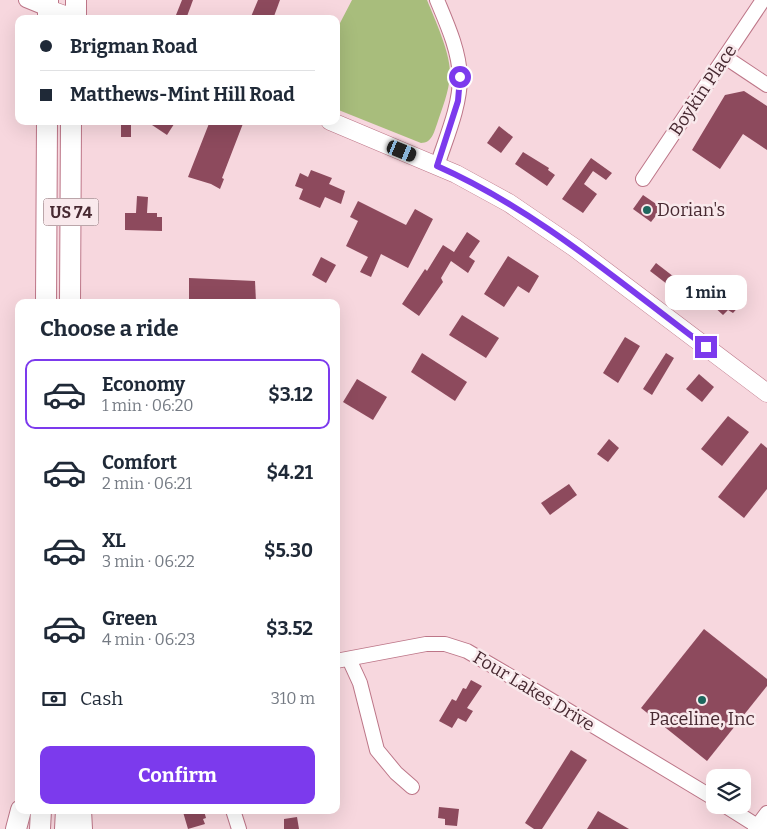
<!DOCTYPE html>
<html lang="en">
<head>
<meta charset="utf-8">
<style>
  body { margin:0; font-family:Bitter,serif; background:#f6f6f7; color:#1f2937; height:100vh; display:flex; flex-direction:column; font-size:19px; white-space:nowrap }
  * { box-sizing:border-box; margin:0 }
  p { font-size:16px; color:#747a83 }
  .icon { flex:none; width:28px; height:28px; fill:none; stroke:currentColor; stroke-width:2; stroke-linecap:round; stroke-linejoin:round }
  .map { position:relative; flex:1; overflow:hidden }
  .sheet { position:absolute; left:15px; top:299px; width:325px; height:515px; display:flex; flex-direction:column; background:#fff; border-radius:10px; box-shadow:0 5px 20px #0002 }
  .sheet>* { flex:none }
  .hud { position:absolute; left:15px; top:15px; width:325px; height:110px; border-radius:10px; box-shadow:0 5px 20px #0002; display:grid; align-content:center; height:110px; padding:0 25px; background:#fff }
  .buttons { position:absolute; left:706px; top:769px; display:grid; gap:10px }
  .buttons a { display:grid; place-items:center; width:45px; height:45px; border-radius:10px; background:#fff; box-shadow:0 5px 20px #0002; font-size:25px }
  .end { position:absolute; width:22px; height:22px; margin:-11px; border:6px solid #7c3aed; background:#fff; box-shadow:0 0 0 2px #fff }
  .from { border-radius:50% }
  .bubble { position:absolute; height:35px; border-radius:10px; background:#fff; box-shadow:0 5px 20px #0002; font-size:16px; font-weight:700; line-height:35px; text-align:center }
  .car { position:absolute; width:15px; height:30px; margin:-15px -8px; border-radius:6px; box-shadow:0 0 4px 1px #0007; background:linear-gradient(#222 24%,#8ab4d8 0 40%,#222 0 76%,#8ab4d8 0 86%,#222 0) }
  .hud b { display:flex; align-items:center; gap:18px; height:48px; font-size:19px }
  .hud b+b { border-top:1px solid #e0e1e3 }
  .hud i { width:12px; height:12px; background:#1f2937 }
  ul { padding:0; list-style:none }
  li { display:flex; align-items:center; gap:15px; height:70px; margin:0 10px 8px; padding:0 15px; border:2px solid transparent; border-radius:10px }
  li div { flex:1 }
  li b { display:block; font-size:19px }
  li em { font-style:normal; font-weight:700 }
  li.on { border-color:#7c3aed }
  li>.icon { width:45px; height:45px; stroke-width:1.5 }
  h2 { padding:0 25px; font-size:22px; line-height:60px }
  .pay { display:flex; align-items:center; gap:12px; height:55px; padding:0 25px; font-size:19px }
  .pay p { margin-inline-start:auto }
  .cta { display:flex; gap:10px; margin-top:auto; padding:10px 25px }
  .cta a { flex:1; height:58px; border-radius:10px; background:#7c3aed; color:#fff; font-size:20px; font-weight:700; line-height:58px; text-align:center }
  .map>svg:first-child { display:block }
  .green { fill:#a8bd7c }
  .building { fill:#8d4a5d }
  .lines { fill:none; stroke-linecap:round; stroke-linejoin:round }
  .minor-casing { stroke:#bd7688; stroke-width:16 }
  .major-casing { stroke:#bd7688; stroke-width:19 }
  .highway-casing { stroke:#bd7688; stroke-width:22 }
  .minor { stroke:#fff; stroke-width:14 }
  .major { stroke:#fff; stroke-width:18 }
  .highway { stroke:#fff; stroke-width:20 }
  .route { stroke:#7c3aed; stroke-width:6 }
  .poi-dot { fill:#1e675e; stroke:#f9e9ec; stroke-width:2 }
  .labels { text-anchor:middle; dominant-baseline:central; stroke-width:5; stroke-linejoin:round; paint-order:stroke }
  .shield { fill:#f9e9ec; stroke:#7c6369; stroke-width:1 }
  .shield-label { font-size:16px; font-weight:bold; fill:#472931 }
  .street-label { font-size:18px; fill:#472931; stroke:#f9e9ec }
  .poi-label { font-size:18px; fill:#472931; stroke:#f9e9ec; text-anchor:start }
</style>
</head>
<body>
<div class="map">
<svg width="767" height="829" viewBox="0 0 767 829">
  <rect width="100%" height="100%" fill="#f7d7de"/>
  <path class="green" d="M 352,0 L 427,0 C 435,20 451,54 450,75 C 449,92 442,108 437,124 C 434,132 432,143 421,143 L 336,109 L 337,42 L 340,23 Z"/>
  <g class="building">
    <path d="M 182,0 L 193,0 L 186,19 L 176,15 Z"/>
    <path d="M 258,0 L 280,0 L 273,19 L 250,19 Z"/>
    <path d="M 744,91 L 767,106 L 767,150 L 743,134 L 720,169 L 692,150 L 725,95 Z"/>
    <rect x="121" y="121" width="10" height="16"/>
    <path d="M 146,121 L 176,121 L 167,135 Z"/>
    <path d="M 210,121 L 218,121 L 225,124 L 228,121 L 244,121 L 222,178 L 224,179 L 220,189 L 211,184 L 188,177 Z"/>
    <path d="M 499,126 L 513,137 L 501,153 L 487,143 Z"/>
    <path d="M 523,152 L 549,168 L 548,170 L 555,175 L 547,186 L 515,164 Z"/>
    <path d="M 591,158 L 612,173 L 606,180 L 593,171 L 584,184 L 597,194 L 583,213 L 562,199 Z"/>
    <path d="M 311,170 L 332,178 L 329,184 L 345,191 L 341,204 L 325,197 L 320,208 L 299,199 L 303,189 L 295,186 L 300,173 L 308,177 Z"/>
    <path d="M 643,195 L 662,208 L 651,222 L 633,209 Z"/>
    <path d="M 137,196 L 148,197 L 147,213 L 157,213 L 157,217 L 162,217 L 162,231 L 125,230 L 125,213 L 136,213 Z"/>
    <path d="M 358,201 L 406,225 L 415,209 L 433,219 L 408,268 L 381,254 L 371,277 L 360,272 L 368,257 L 346,246 L 358,221 L 350,217 Z"/>
    <path d="M 467,232 L 480,241 L 469,257 L 475,261 L 468,273 L 451,261 L 441,278 L 443,282 L 419,316 L 402,304 L 425,269 L 427,271 L 443,245 L 454,252 Z"/>
    <path d="M 508,256 L 539,276 L 529,293 L 518,286 L 504,307 L 484,294 Z"/>
    <path d="M 321,257 L 336,265 L 326,283 L 312,275 Z"/>
    <path d="M 656,263 L 678,280 L 673,286 L 667,284 L 650,271 Z"/>
    <path d="M 189,278 L 255,281 L 256,302 L 189,302 Z"/>
    <path d="M 726,279 L 742,293 L 738,298 L 743,302 L 733,313 L 728,310 L 723,315 L 712,305 L 714,303 L 708,299 Z"/>
    <path d="M 462,315 L 499,338 L 486,358 L 449,335 Z"/>
    <path d="M 625,337 L 640,346 L 618,383 L 603,373 Z"/>
    <path d="M 422,353 L 467,382 L 455,401 L 411,372 Z"/>
    <path d="M 666,353 L 674,358 L 652,395 L 643,389 Z"/>
    <path d="M 699,374 L 714,387 L 702,402 L 686,389 Z"/>
    <path d="M 357,379 L 387,397 L 373,420 L 343,402 Z"/>
    <path d="M 728,416 L 749,432 L 722,466 L 701,449 Z"/>
    <path d="M 609,439 L 619,448 L 608,462 L 597,454 Z"/>
    <path d="M 761,443 L 767,448 L 767,489 L 744,518 L 718,497 Z"/>
    <path d="M 569,484 L 577,495 L 550,515 L 541,503 Z"/>
    <path d="M 704,629 L 767,679 L 767,686 L 707,761 L 641,708 Z"/>
    <path d="M 471,680 L 482,686 L 467,708 L 473,711 L 466,722 L 458,718 L 452,728 L 439,721 L 452,699 L 456,701 L 463,688 L 466,689 Z"/>
    <path d="M 571,750 L 587,760 L 542,829 L 534,829 L 525,823 Z"/>
    <path d="M 439,807 L 459,809 L 457,826 L 445,825 L 445,819 L 438,818 Z"/>
    <path d="M 190,810 L 204,811 L 206,818 L 203,819 L 205,824 L 188,829 L 183,812 Z"/>
    <path d="M 598,811 L 629,829 L 587,829 Z"/>
    <path d="M 297,817 L 299,829 L 284,829 L 284,819 Z"/>
  </g>
  <g class="lines">
    <g class="minor-casing">
      <g id="minor">
        <path d="M 26,0 L 48,9"/>
        <path d="M 437,0 C 447,24 459,50 460,77 C 460,107 446,138 437,166"/>
        <path d="M 725,57 L 767,85"/>
        <path d="M 643,179 L 763,0"/>
        <path d="M 349,659 L 360,683 L 377,750 L 396,773 L 412,787"/>
        <path d="M 336,661 L 426,644 L 445,644 L 467,651 L 539,693 L 715,799"/>
        <path d="M 724,805 L 762,829"/>
        <path d="M 233,810 L 239,829"/>
        <path d="M 755,829 L 767,813"/>
      </g>
    </g>
    <g class="major-casing">
      <g id="major">
        <path d="M 48,9 L 76,19"/>
        <path d="M 330,121 L 456,174 L 509,203 L 575,248 L 767,393"/>
      </g>
    </g>
    <g class="highway-casing">
      <g id="highway">
        <path d="M 48,19 L 48,0"/>
        <path d="M 76,19 L 76,0"/>
        <path d="M 46,302 L 47,121"/>
        <path d="M 70,302 L 71,121"/>
        <path d="M 81,810 L 82,829"/>
        <path d="M 16,829 L 21,810"/>
        <path d="M 40,829 L 41,810"/>
        <path d="M 65,829 L 66,810"/>
      </g>
    </g>
    <use href="#minor" class="minor"/>
    <use href="#major" class="major"/>
    <use href="#highway" class="highway"/>
  </g>
  <g class="lines">
    <path class="route" d="M 460,77 L 458,101 L 437,166 C 537,210 620,283 706,347"/>
  </g>
  <g class="poi-dot">
    <circle cx="647" cy="210" r="5"/>
    <circle cx="702" cy="700" r="5"/>
  </g>
  <g class="labels">
    <rect class="shield" x="43.5" y="198.5" width="55" height="27" rx="4"/>
    <g class="shield-label">
      <text x="71" y="212">US 74</text>
    </g>
    <g class="street-label">
      <text transform="translate(703 90) rotate(-56)">Boykin Place</text>
      <text transform="translate(534 691) rotate(31)">Four Lakes Drive</text>
    </g>
    <g class="poi-label">
      <text x="657" y="210">Dorian's</text>
      <text x="702" y="719" text-anchor="middle">Paceline, Inc</text>
    </g>
  </g>
</svg>
<div class="buttons">
<a><svg class="icon" aria-label="layers" viewBox="0 0 24 24"><path d="M12 4l9 5-9 5-9-5zM3 14l9 5 9-5"/></svg></a>
</div>
<i class="end from" style="left:460px;top:77px"></i>
<i class="end" style="left:706px;top:347px"></i>
<div class="bubble" style="left:665px;top:275px;width:82px">1 min</div>
<i class="car" style="left:402px;top:151px;rotate:112deg"></i>
<div class="hud">
<b><i class="from"></i>Brigman Road</b>
<b><i></i>Matthews-Mint Hill Road</b>
</div>
<section class="sheet">
<h2>Choose a ride</h2>
<ul>
<li class="on"><svg class="icon" aria-label="car" viewBox="0 0 24 24"><path d="M5 17H2v-5l4-1 3-4h7l3 4 3 1v5h-3M9 17h6M6 11h13"/><circle cx="7" cy="17" r="2"/><circle cx="17" cy="17" r="2"/></svg><div><b>Economy</b><p>1 min · 06:20</p></div><em>$3.12</em></li>
<li><svg class="icon" aria-label="car" viewBox="0 0 24 24"><path d="M5 17H2v-5l4-1 3-4h7l3 4 3 1v5h-3M9 17h6M6 11h13"/><circle cx="7" cy="17" r="2"/><circle cx="17" cy="17" r="2"/></svg><div><b>Comfort</b><p>2 min · 06:21</p></div><em>$4.21</em></li>
<li><svg class="icon" aria-label="car" viewBox="0 0 24 24"><path d="M5 17H2v-5l4-1 3-4h7l3 4 3 1v5h-3M9 17h6M6 11h13"/><circle cx="7" cy="17" r="2"/><circle cx="17" cy="17" r="2"/></svg><div><b>XL</b><p>3 min · 06:22</p></div><em>$5.30</em></li>
<li><svg class="icon" aria-label="car" viewBox="0 0 24 24"><path d="M5 17H2v-5l4-1 3-4h7l3 4 3 1v5h-3M9 17h6M6 11h13"/><circle cx="7" cy="17" r="2"/><circle cx="17" cy="17" r="2"/></svg><div><b>Green</b><p>4 min · 06:23</p></div><em>$3.52</em></li>
</ul>
<div class="pay"><svg class="icon" aria-label="cash" viewBox="0 0 24 24"><path d="M3 7h18v10H3z"/><circle cx="12" cy="12" r="2"/></svg>Cash<p>310 m</p></div>
<div class="cta"><a>Confirm</a></div>
</section>
</div>
</body>
</html>
